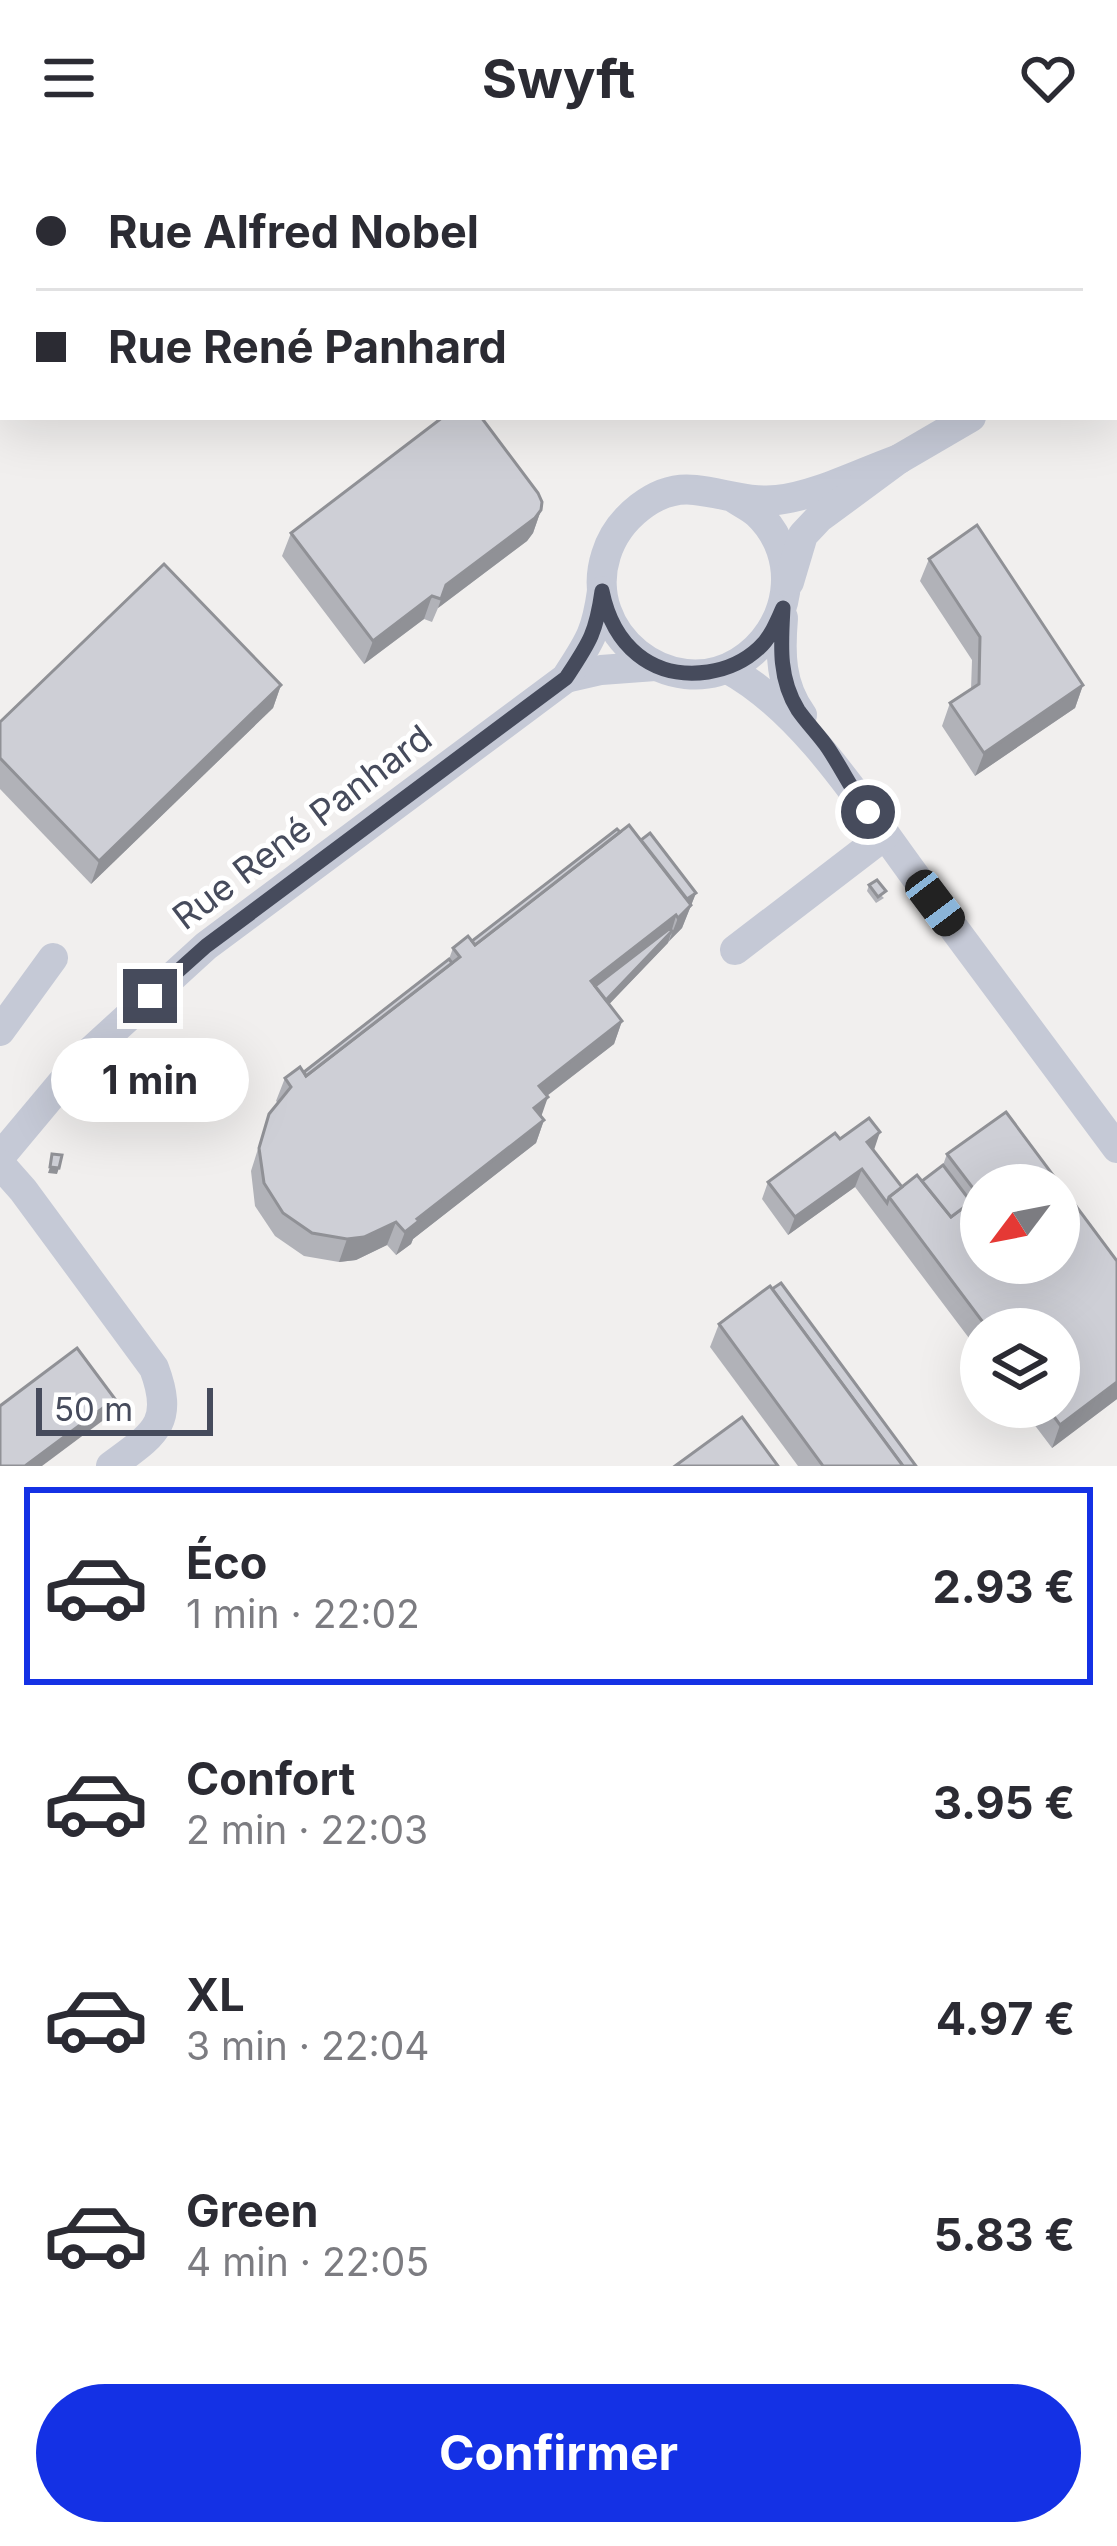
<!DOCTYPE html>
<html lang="fr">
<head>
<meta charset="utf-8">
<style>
  body { margin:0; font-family:Inter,sans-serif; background:#f2f2f3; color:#2b2b33; height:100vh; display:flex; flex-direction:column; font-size:45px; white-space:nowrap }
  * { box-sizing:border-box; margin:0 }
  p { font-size:39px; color:#7c7c81 }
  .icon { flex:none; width:66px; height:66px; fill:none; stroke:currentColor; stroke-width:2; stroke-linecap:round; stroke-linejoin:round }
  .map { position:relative; height:1310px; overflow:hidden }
  .panel { display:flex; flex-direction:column; background:#fff; flex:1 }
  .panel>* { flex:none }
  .hud { position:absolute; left:0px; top:0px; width:1119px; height:264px; box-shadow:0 12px 48px #0002; display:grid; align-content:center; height:264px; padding:0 36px; background:#fff }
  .needle { width:78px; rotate:238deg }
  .buttons { position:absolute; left:960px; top:1008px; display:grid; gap:24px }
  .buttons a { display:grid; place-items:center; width:120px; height:120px; border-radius:50%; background:#fff; box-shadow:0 12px 48px #0002; font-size:60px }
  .scale { position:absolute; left:36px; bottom:30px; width:177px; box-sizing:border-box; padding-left:12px; border:6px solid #464b5c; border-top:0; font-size:33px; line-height:42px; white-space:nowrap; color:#464b5c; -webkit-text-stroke:9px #fff; paint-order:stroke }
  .end { position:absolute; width:54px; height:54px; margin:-27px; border:15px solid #464b5c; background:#fff; box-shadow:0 0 0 6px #fff }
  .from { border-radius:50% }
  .bubble { position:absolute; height:84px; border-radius:42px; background:#fff; box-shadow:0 12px 48px #0002; font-size:39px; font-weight:700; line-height:84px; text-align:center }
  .car { position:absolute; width:36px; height:72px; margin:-36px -18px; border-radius:15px; box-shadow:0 0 9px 3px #0007; background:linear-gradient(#222 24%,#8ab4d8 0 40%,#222 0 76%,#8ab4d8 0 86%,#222 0) }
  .hud b { display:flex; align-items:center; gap:42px; height:114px; font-size:45px }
  .hud b+b { border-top:3px solid #e1e1e2 }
  .hud i { width:30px; height:30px; background:#2b2b33 }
  ul { padding:21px 0 0; list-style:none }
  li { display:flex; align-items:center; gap:36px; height:198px; margin:0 24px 18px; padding:0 12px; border:6px solid transparent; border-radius:0px }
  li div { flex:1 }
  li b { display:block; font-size:45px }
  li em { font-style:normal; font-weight:700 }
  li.on { border-color:#1431e5 }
  li>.icon { width:108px; height:108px; stroke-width:1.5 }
  .button { display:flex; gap:24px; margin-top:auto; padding:24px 36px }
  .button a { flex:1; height:138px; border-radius:72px; background:#1431e5; color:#fff; font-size:48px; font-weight:700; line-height:138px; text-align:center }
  header { display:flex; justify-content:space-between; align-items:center; height:156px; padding:0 36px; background:#fff; font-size:54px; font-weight:700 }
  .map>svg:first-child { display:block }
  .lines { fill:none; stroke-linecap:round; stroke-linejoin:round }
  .highway-casing { stroke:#707aab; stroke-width:48 }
  .minor { stroke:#c5c9d6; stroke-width:30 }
  .highway { stroke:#8590bf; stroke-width:42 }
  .wall { fill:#b1b2b8 }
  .shaded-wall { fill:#909196 }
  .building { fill:#cecfd6; stroke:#909196; stroke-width:3; fill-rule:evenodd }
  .route { stroke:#464b5c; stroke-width:15 }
  .labels { text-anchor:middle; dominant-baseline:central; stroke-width:10; stroke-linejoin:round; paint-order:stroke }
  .street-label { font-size:36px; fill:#464b5c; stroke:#fff }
</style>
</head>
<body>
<header><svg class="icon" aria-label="menu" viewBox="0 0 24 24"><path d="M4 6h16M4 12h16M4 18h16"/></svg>Swyft<svg class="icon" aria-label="heart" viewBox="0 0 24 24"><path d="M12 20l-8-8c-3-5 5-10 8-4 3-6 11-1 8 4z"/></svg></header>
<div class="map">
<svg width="1117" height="1310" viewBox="0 0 1117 1310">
  <rect width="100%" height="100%" fill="#f1efee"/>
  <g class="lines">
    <g class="highway-casing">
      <g id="highway">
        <path d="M 252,3 L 257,0"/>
        <path d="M 331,3 L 336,0"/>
        <path d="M 0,180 L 3,177"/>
        <path d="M 0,234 L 3,232"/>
      </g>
    </g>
    <g class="minor">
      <path d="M 1116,177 L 1117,176"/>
      <path d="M 734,342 C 741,347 750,351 757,357 C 804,401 791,474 739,506 C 670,548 581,477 606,399 C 617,363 656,329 695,334 C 723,337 749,347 777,344 C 818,339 860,317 899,303"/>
      <path d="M 789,426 L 803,379 L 819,362 L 899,303 L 971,261"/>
      <path d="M 783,462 C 780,497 780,529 802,559"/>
      <path d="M 728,513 C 805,555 866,654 918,724 C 984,813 1051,902 1117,992"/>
      <path d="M 566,522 L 601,514 L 655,510"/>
      <path d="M 735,794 L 885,679"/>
      <path d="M 0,875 L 53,802"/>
      <path d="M 0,1001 L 81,904 L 206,790 L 566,522 C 589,486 596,478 602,435"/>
      <path d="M 0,1008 L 23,1034 L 154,1212 C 175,1268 154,1278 111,1310"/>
    </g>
    <use href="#highway" class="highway"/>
  </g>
  <g class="wall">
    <path d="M 961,0 L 1008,0 L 1002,3 L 963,3 Z"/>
    <path d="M 541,354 L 533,377 L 527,385 L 438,452 L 432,466 L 424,463 L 364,508 L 282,400 L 291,377 Z"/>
    <path d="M 929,403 L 1083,529 L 1075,552 L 975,620 L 942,570 L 950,547 L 971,534 L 972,504 L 920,425 Z"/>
    <path d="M 281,529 L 273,552 L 91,728 L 0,633 L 0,566 Z"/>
    <path d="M 620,676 L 641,684 L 696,737 L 682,772 L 609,848 L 622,865 L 614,888 L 547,940 L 541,960 L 544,964 L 536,987 L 413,1083 L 411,1088 L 396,1099 L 387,1089 L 356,1104 L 339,1106 L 304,1100 L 275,1080 L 255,1050 L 251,1015 L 269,958 L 278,947 L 276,945 L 285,922 L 304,916 L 449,803 L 453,792 L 472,785 Z"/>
    <path d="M 869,729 L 884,742 L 876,747 L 867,735 Z"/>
    <path d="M 873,994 L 902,1031 L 922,1025 L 943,1009 L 947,998 L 1117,1105 L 1117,1243 L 1052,1292 L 1021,1251 L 1059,1251 L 1059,1173 L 981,1173 L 981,1198 L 855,1031 L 788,1079 L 762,1043 L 768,1026 Z"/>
    <path d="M 719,1168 L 916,1310 L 798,1310 L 710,1191 Z"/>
  </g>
  <g class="shaded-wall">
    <path d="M 980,0 L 1008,0 L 1002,3 L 978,3 Z"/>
    <path d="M 541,354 L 533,377 L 527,385 L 438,452 L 446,429 Z"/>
    <path d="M 432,440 L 424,463 L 364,508 L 373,485 Z"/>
    <path d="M 281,529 L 273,552 L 91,728 L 99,705 Z"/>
    <path d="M 1083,529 L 1075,552 L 975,620 L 984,597 Z"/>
    <path d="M 696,737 L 682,772 L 669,785 L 678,762 L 676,760 L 668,787 L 595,863 L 591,825 L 679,749 Z"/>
    <path d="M 622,865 L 614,888 L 531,952 L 539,930 Z"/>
    <path d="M 548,941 L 540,964 L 534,952 Z"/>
    <path d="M 544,964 L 536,987 L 413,1083 L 411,1088 L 396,1099 L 405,1076 L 417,1063 Z"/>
    <path d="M 880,976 L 874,994 L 867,986 Z"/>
    <path d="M 50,1011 L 59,1012 L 57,1018 L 48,1017 Z"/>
    <path d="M 862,1013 L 855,1031 L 788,1079 L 795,1061 Z"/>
    <path d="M 396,1066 L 387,1089 L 356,1104 L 339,1106 L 347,1083 Z"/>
    <path d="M 1117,1226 L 1117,1243 L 1052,1292 L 1060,1269 Z"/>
    <path d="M 115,1243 L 109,1260 L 42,1310 L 25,1310 Z"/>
  </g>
  <g class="building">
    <path d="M 443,261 L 481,261 L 538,337 L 542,346 L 541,354 L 535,362 L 446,429 L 441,443 L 432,440 L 373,485 L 291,377 Z"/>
    <path d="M 977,369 L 1083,529 L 984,597 L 950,547 L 979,528 L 980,481 L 929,403 Z"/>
    <path d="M 164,408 L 281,529 L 99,705 L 0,602 L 0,566 Z"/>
    <path d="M 629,669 L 691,749 L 678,762 L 676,759 L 591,825 L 622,865 L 539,930 L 548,941 L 534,952 L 544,964 L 417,1063 L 419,1065 L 405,1076 L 396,1066 L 364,1081 L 347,1083 L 312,1077 L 283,1057 L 264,1027 L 259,992 L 269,958 L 291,931 L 285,922 L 300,911 L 306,920 L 460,801 L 453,792 L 468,780 L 475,789 Z"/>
    <path d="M 617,673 L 620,676 L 475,789 L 472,785 Z"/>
    <path d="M 650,677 L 696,737 L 687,743 L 641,684 Z"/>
    <path d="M 877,724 L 886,735 L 878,741 L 869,729 Z"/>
    <path d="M 669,773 L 672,775 L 606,844 L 595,830 Z"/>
    <path d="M 449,803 L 452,807 L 306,920 L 304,916 Z"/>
    <path d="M 1006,956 L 1117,1105 L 1117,1226 L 1060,1269 L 1047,1251 L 1059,1251 L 1059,1173 L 988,1173 L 889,1041 L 917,1019 L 951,1061 L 979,1040 L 947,998 ZM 981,1029 L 1059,1029 L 1059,1107 L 981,1107 Z"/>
    <path d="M 869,962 L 880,976 L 867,986 L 902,1031 L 889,1041 L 887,1047 L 862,1013 L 795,1061 L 768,1026 L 835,977 L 840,983 Z"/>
    <path d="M 52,998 L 62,999 L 59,1012 L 50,1011 Z"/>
    <path d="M 943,1009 L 971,1046 L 951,1061 L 922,1025 Z"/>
    <path d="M 781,1127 L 916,1310 L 903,1310 L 772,1133 Z"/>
    <path d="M 770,1130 L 903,1310 L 823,1310 L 719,1168 Z"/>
    <path d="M 77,1192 L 115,1243 L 25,1310 L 0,1310 L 0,1250 Z"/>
    <path d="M 742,1261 L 778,1310 L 675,1310 Z"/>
  </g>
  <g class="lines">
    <path class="route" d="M 150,840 L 206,790 L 566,522 C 589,487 596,478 602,435 C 613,489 651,524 708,516 C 728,513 744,506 759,492 C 771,481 776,467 783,452 C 781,488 778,522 798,554 C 807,567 819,579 828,592 C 842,613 853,636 868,656"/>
  </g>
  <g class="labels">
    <g class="street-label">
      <text transform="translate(302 671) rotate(-37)">Rue René Panhard</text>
    </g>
  </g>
</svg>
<div class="buttons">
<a><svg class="needle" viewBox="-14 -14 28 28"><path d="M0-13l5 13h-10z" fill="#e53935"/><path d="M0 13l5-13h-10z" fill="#7c7c81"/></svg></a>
<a><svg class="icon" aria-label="layers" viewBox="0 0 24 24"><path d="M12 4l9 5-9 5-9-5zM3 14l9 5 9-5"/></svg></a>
</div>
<div class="scale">50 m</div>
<i class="end from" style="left:868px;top:656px"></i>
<i class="end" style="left:150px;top:840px"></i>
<div class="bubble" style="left:51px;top:882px;width:198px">1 min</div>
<i class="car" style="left:935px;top:747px;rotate:143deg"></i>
<div class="hud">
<b><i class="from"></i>Rue Alfred Nobel</b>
<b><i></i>Rue René Panhard</b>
</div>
</div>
<section class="panel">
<ul>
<li class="on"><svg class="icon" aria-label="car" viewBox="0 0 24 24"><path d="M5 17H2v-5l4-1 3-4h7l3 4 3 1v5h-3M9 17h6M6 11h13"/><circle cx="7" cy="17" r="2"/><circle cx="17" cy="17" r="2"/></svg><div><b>Éco</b><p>1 min · 22:02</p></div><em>2.93 €</em></li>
<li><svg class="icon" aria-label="car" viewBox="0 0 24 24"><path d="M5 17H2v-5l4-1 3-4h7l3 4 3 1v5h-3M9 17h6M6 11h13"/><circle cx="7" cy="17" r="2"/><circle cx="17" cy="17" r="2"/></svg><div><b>Confort</b><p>2 min · 22:03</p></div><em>3.95 €</em></li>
<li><svg class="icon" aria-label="car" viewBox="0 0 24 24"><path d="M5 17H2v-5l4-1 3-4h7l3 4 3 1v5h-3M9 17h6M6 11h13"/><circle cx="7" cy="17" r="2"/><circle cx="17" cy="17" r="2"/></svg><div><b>XL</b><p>3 min · 22:04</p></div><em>4.97 €</em></li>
<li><svg class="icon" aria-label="car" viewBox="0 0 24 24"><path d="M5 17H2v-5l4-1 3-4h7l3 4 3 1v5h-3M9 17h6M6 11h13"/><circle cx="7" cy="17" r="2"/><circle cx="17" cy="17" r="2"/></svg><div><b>Green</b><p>4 min · 22:05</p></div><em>5.83 €</em></li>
</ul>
<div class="button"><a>Confirmer</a></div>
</section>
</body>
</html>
